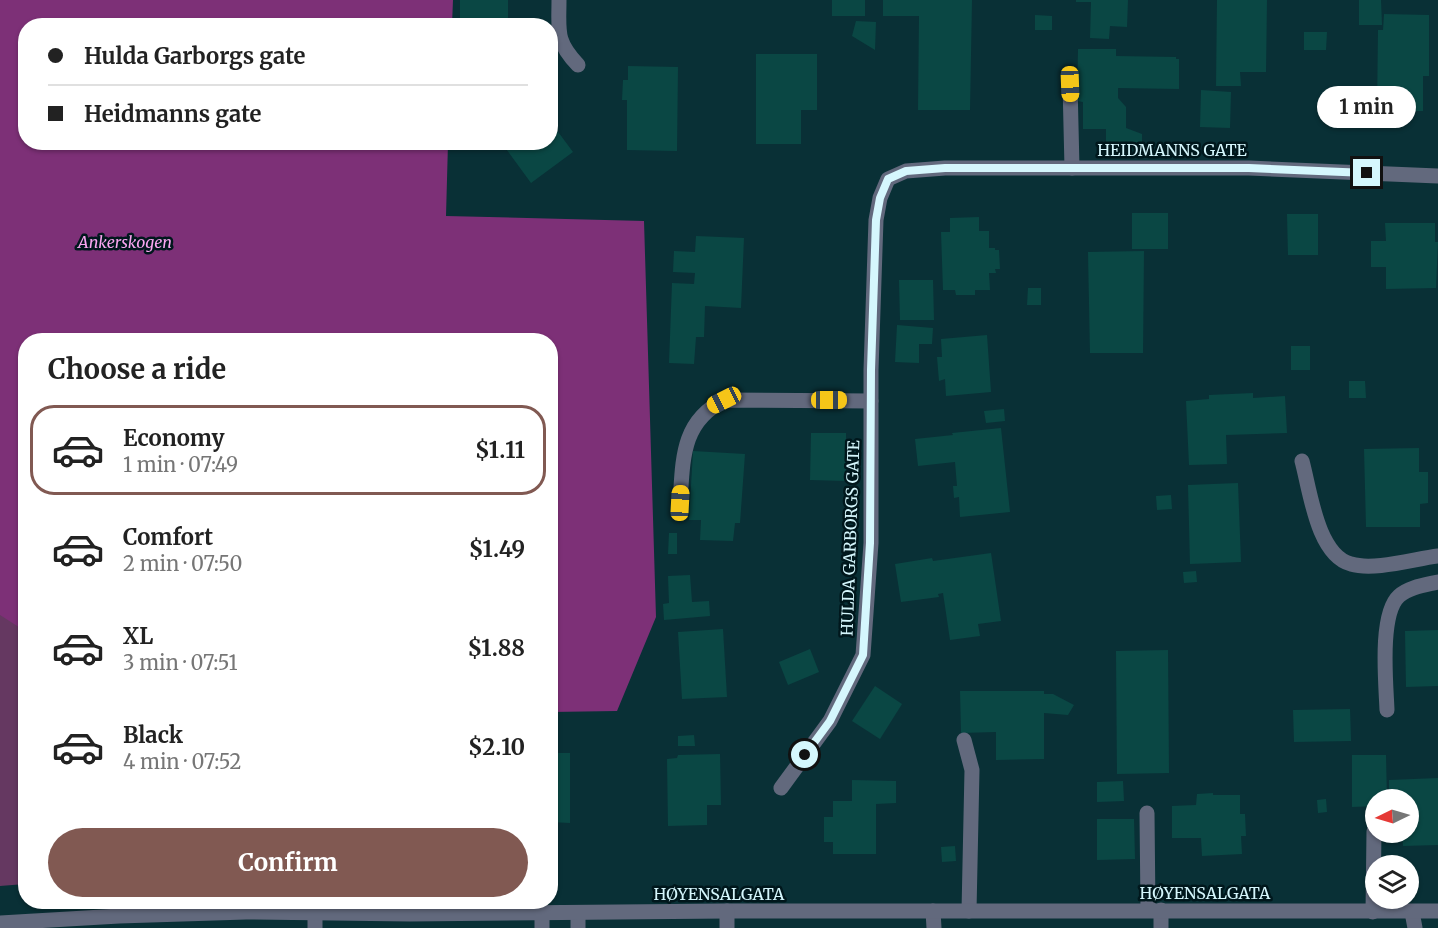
<!DOCTYPE html>
<html lang="en">
<head>
<meta charset="utf-8">
<style>
  body { margin:0; font-family:Merriweather,serif; background:#f6f6f6; color:#222; height:100vh; display:flex; flex-direction:column; font-size:22px; white-space:nowrap }
  * { box-sizing:border-box; margin:0 }
  p { font-size:20px; color:#767676 }
  .icon { flex:none; width:33px; height:33px; fill:none; stroke:currentColor; stroke-width:2; stroke-linecap:round; stroke-linejoin:round }
  .map { position:relative; flex:1; overflow:hidden }
  .side { position:absolute; left:18px; top:333px; width:540px; height:576px; display:flex; flex-direction:column; background:#fff; border-radius:24px; box-shadow:0 2px 4px #0004 }
  .side>* { flex:none }
  .guide { position:absolute; left:18px; top:18px; width:540px; height:132px; border-radius:24px; box-shadow:0 2px 4px #0004; display:grid; align-content:center; height:132px; padding:0 30px; background:#fff }
  .needle { width:39px; rotate:265deg }
  .fabs { position:absolute; left:1365px; top:789px; display:grid; gap:12px }
  .fabs a { display:grid; place-items:center; width:54px; height:54px; border-radius:50%; background:#fff; box-shadow:0 2px 4px #0004; font-size:30px }
  .end { position:absolute; width:27px; height:27px; margin:-14px; border:8px solid #d5f7fd; background:#111; box-shadow:0 0 0 3px #111 }
  .from { border-radius:50% }
  .bubble { position:absolute; height:42px; border-radius:21px; background:#fff; box-shadow:0 2px 4px #0004; font-size:20px; font-weight:700; line-height:42px; text-align:center }
  .car { position:absolute; width:18px; height:36px; margin:-18px -9px; border-radius:8px; box-shadow:0 0 4px 2px #0007; background:linear-gradient(#f5c518 24%,#345 0 40%,#f5c518 0 76%,#345 0 86%,#f5c518 0) }
  .guide b { display:flex; align-items:center; gap:21px; height:57px; font-size:22px }
  .guide b+b { border-top:2px solid #e0e0e0 }
  .guide i { width:15px; height:15px; background:#222 }
  ul { padding:0; list-style:none }
  li { display:flex; align-items:center; gap:18px; height:90px; margin:0 12px 9px; padding:0 18px; border:3px solid transparent; border-radius:24px }
  li div { flex:1 }
  li b { display:block; font-size:22px }
  li em { font-style:normal; font-weight:700 }
  li.on { border-color:#815952 }
  li>.icon { width:54px; height:54px; stroke-width:1.5 }
  h2 { padding:0 30px; font-size:27px; line-height:72px }
  .cta { display:flex; gap:12px; margin-top:auto; padding:12px 30px }
  .cta a { flex:1; height:69px; border-radius:36px; background:#815952; color:#fff; font-size:24px; font-weight:700; line-height:69px; text-align:center }
  .map>svg:first-child { display:block }
  .green { fill:#653861 }
  .forest { fill:#7d3077 }
  .building { fill:#0a4744 }
  .lines { fill:none; stroke-linecap:round; stroke-linejoin:round }
  .service { stroke:#62697d; stroke-width:15 }
  .minor { stroke:#62697d; stroke-width:15 }
  .route { stroke:#d5f7fd; stroke-width:8 }
  .labels { text-anchor:middle; dominant-baseline:central; stroke-width:5; stroke-linejoin:round; paint-order:stroke }
  .street-label { font-size:16px; fill:#d5f7fd; stroke:#00171c }
  .park-label { font-size:16px; font-style:italic; fill:#faa6f1; stroke:#00171c }
</style>
</head>
<body>
<div class="map">
<svg width="1438" height="928" viewBox="0 0 1438 928">
  <rect width="100%" height="100%" fill="#093036"/>
  <path class="green" d="M 0,613 L 21,625 L 20,629 L 26,632 L 25,884 L 0,886 Z"/>
  <path class="forest" d="M 0,0 L 453,0 L 452,25 L 26,26 L 26,142 L 448,143 L 446,216 L 644,221 L 656,617 L 617,711 L 551,712 L 550,340 L 26,340 L 25,631 L 0,615 Z"/>
  <g class="building">
    <rect x="460" y="0" width="48" height="26"/>
    <rect x="832" y="0" width="33" height="16"/>
    <path d="M 883,0 L 972,0 L 970,110 L 918,110 L 919,16 L 883,16 Z"/>
    <path d="M 1076,0 L 1128,0 L 1127,27 L 1110,26 L 1109,39 L 1090,38 L 1091,2 L 1076,2 Z"/>
    <path d="M 1217,0 L 1267,0 L 1266,72 L 1240,72 L 1241,86 L 1216,86 Z"/>
    <path d="M 1359,0 L 1381,0 L 1382,25 L 1359,25 Z"/>
    <path d="M 1384,14 L 1429,15 L 1429,76 L 1423,76 L 1423,111 L 1377,111 L 1378,30 L 1383,30 Z"/>
    <path d="M 1035,15 L 1052,16 L 1052,30 L 1035,30 Z"/>
    <path d="M 856,21 L 876,22 L 875,50 L 852,36 Z"/>
    <path d="M 1304,32 L 1327,32 L 1326,50 L 1304,50 Z"/>
    <path d="M 1078,49 L 1116,49 L 1116,56 L 1176,57 L 1176,59 L 1179,59 L 1179,89 L 1118,88 L 1118,98 L 1126,107 L 1126,128 L 1142,134 L 1142,151 L 1106,152 L 1106,129 L 1083,129 L 1083,102 L 1077,101 Z"/>
    <path d="M 756,54 L 817,54 L 817,110 L 801,110 L 801,144 L 756,144 Z"/>
    <path d="M 628,66 L 678,67 L 677,151 L 627,150 L 627,100 L 622,100 L 623,80 L 628,80 Z"/>
    <path d="M 1201,90 L 1231,92 L 1230,128 L 1200,127 Z"/>
    <path d="M 550,121 L 573,152 L 531,183 L 501,142 L 550,142 Z"/>
    <rect x="1132" y="213" width="36" height="36"/>
    <path d="M 1287,214 L 1318,214 L 1318,255 L 1288,255 Z"/>
    <path d="M 979,217 L 979,231 L 989,231 L 989,248 L 995,248 L 995,250 L 999,250 L 1000,269 L 995,269 L 996,273 L 989,273 L 990,290 L 975,290 L 975,295 L 956,295 L 955,290 L 943,290 L 941,232 L 950,232 L 950,218 Z"/>
    <path d="M 1385,223 L 1435,223 L 1435,242 L 1438,242 L 1436,288 L 1386,289 L 1386,267 L 1371,267 L 1371,241 L 1386,241 Z"/>
    <path d="M 696,236 L 744,238 L 741,308 L 705,306 L 704,337 L 696,337 L 694,364 L 669,363 L 672,283 L 694,284 L 695,273 L 673,272 L 674,251 L 695,252 Z"/>
    <path d="M 1144,251 L 1143,353 L 1090,353 L 1088,252 Z"/>
    <path d="M 899,280 L 933,280 L 934,320 L 900,320 Z"/>
    <path d="M 1028,288 L 1041,288 L 1041,305 L 1027,305 Z"/>
    <path d="M 897,325 L 933,328 L 932,344 L 919,344 L 919,363 L 895,362 Z"/>
    <path d="M 987,335 L 991,392 L 946,396 L 945,379 L 939,381 L 937,357 L 942,357 L 941,339 Z"/>
    <rect x="1291" y="346" width="19" height="24"/>
    <path d="M 1349,381 L 1365,381 L 1366,398 L 1349,398 Z"/>
    <path d="M 1253,393 L 1253,398 L 1285,396 L 1287,433 L 1226,435 L 1227,464 L 1189,465 L 1186,401 L 1209,399 L 1209,395 Z"/>
    <path d="M 1004,409 L 1005,421 L 986,423 L 984,411 Z"/>
    <path d="M 1001,428 L 1010,512 L 960,517 L 959,497 L 954,498 L 953,486 L 957,486 L 955,462 L 918,466 L 915,439 L 953,435 L 952,433 Z"/>
    <path d="M 811,433 L 846,433 L 846,481 L 810,480 Z"/>
    <path d="M 1419,448 L 1419,472 L 1428,472 L 1428,503 L 1420,504 L 1420,527 L 1366,527 L 1364,449 Z"/>
    <path d="M 693,451 L 745,454 L 740,523 L 735,523 L 733,541 L 700,540 L 701,520 L 689,520 Z"/>
    <path d="M 1238,483 L 1241,562 L 1190,564 L 1188,485 Z"/>
    <path d="M 1171,495 L 1172,509 L 1157,510 L 1156,496 Z"/>
    <path d="M 669,533 L 677,533 L 677,554 L 668,554 Z"/>
    <path d="M 991,553 L 1001,621 L 978,624 L 980,636 L 950,640 L 943,593 L 938,594 L 939,597 L 901,602 L 895,564 L 932,558 L 933,561 Z"/>
    <path d="M 1196,571 L 1197,582 L 1184,583 L 1183,572 Z"/>
    <path d="M 690,575 L 692,602 L 709,601 L 710,616 L 664,620 L 663,604 L 669,603 L 668,576 Z"/>
    <path d="M 723,629 L 727,697 L 682,699 L 678,632 Z"/>
    <path d="M 1438,630 L 1438,686 L 1406,687 L 1405,631 Z"/>
    <path d="M 810,649 L 819,672 L 788,685 L 779,662 Z"/>
    <path d="M 1168,650 L 1169,773 L 1117,774 L 1116,651 Z"/>
    <path d="M 875,686 L 902,704 L 880,739 L 852,721 Z"/>
    <path d="M 960,691 L 1044,691 L 1044,694 L 1053,694 L 1074,705 L 1068,715 L 1044,713 L 1044,759 L 996,760 L 996,732 L 961,733 Z"/>
    <path d="M 1350,709 L 1351,741 L 1294,742 L 1293,710 Z"/>
    <path d="M 694,735 L 695,746 L 678,746 L 678,736 Z"/>
    <path d="M 550,753 L 570,753 L 570,823 L 550,822 Z"/>
    <path d="M 720,754 L 721,805 L 707,805 L 707,825 L 668,826 L 667,759 L 677,758 L 678,755 Z"/>
    <path d="M 1352,755 L 1386,755 L 1387,800 L 1376,800 L 1376,806 L 1352,807 Z"/>
    <path d="M 1438,778 L 1438,845 L 1403,846 L 1402,832 L 1408,832 L 1408,800 L 1389,800 L 1389,780 Z"/>
    <path d="M 852,780 L 896,781 L 896,803 L 876,804 L 876,854 L 833,854 L 833,842 L 824,842 L 824,817 L 833,817 L 833,801 L 852,801 Z"/>
    <path d="M 1123,781 L 1124,801 L 1097,802 L 1097,782 Z"/>
    <path d="M 1213,793 L 1213,795 L 1240,795 L 1240,814 L 1245,814 L 1246,836 L 1241,836 L 1242,854 L 1202,856 L 1201,838 L 1172,838 L 1172,806 L 1196,805 L 1197,794 Z"/>
    <path d="M 1326,799 L 1327,812 L 1318,813 L 1317,800 Z"/>
    <path d="M 1097,819 L 1134,819 L 1135,859 L 1097,860 Z"/>
    <path d="M 955,846 L 956,861 L 942,862 L 941,847 Z"/>
  </g>
  <g class="lines">
    <g class="service">
      <path d="M 559,0 C 559,31 555,41 578,65"/>
      <path d="M 1070,84 L 1072,168"/>
      <path d="M 1302,461 C 1310,490 1317,555 1351,564 C 1374,571 1414,559 1438,556"/>
      <path d="M 680,503 C 683,460 681,422 724,400 L 871,401"/>
      <path d="M 1387,710 C 1386,684 1379,614 1399,596 C 1409,587 1425,585 1438,582"/>
      <path d="M 964,740 L 972,770 L 969,911"/>
      <path d="M 1147,813 L 1148,910"/>
      <path d="M 933,911 L 934,928"/>
      <path d="M 1373,912 L 1374,831"/>
      <path d="M 1412,912 L 1415,928"/>
      <path d="M 315,913 L 315,928"/>
      <path d="M 542,913 L 542,928"/>
      <path d="M 578,928 L 578,913"/>
      <path d="M 1161,928 L 1161,910"/>
    </g>
    <g class="minor">
      <path d="M 781,788 L 830,721 L 863,655 L 871,543 L 871,370 L 876,220 L 880,198 L 888,179 L 906,171 L 945,168 L 1249,168 L 1438,176"/>
      <path d="M 0,923 L 119,916 L 246,912 L 410,914 L 727,911 L 1438,911"/>
      <path d="M 727,928 L 727,911"/>
    </g>
  </g>
  <g class="lines">
    <path class="route" d="M 805,755 L 830,721 L 863,655 L 870,543 L 871,370 L 876,220 L 880,198 L 888,179 L 906,171 L 945,168 L 1249,168 L 1367,173"/>
  </g>
  <g class="labels">
    <g class="street-label">
      <text x="1172" y="150">HEIDMANNS GATE</text>
      <text transform="translate(850 538) rotate(-88)">HULDA GARBORGS GATE</text>
      <text x="1205" y="893">HØYENSALGATA</text>
      <text x="719" y="894">HØYENSALGATA</text>
    </g>
    <g class="park-label">
      <text x="125" y="242">Ankerskogen</text>
    </g>
  </g>
</svg>
<div class="fabs">
<a><svg class="needle" viewBox="-14 -14 28 28"><path d="M0-13l5 13h-10z" fill="#e53935"/><path d="M0 13l5-13h-10z" fill="#767676"/></svg></a>
<a><svg class="icon" aria-label="layers" viewBox="0 0 24 24"><path d="M12 4l9 5-9 5-9-5zM3 14l9 5 9-5"/></svg></a>
</div>
<i class="end from" style="left:805px;top:755px"></i>
<i class="end" style="left:1367px;top:173px"></i>
<div class="bubble" style="left:1317px;top:86px;width:99px">1 min</div>
<i class="car" style="left:1070px;top:84px;rotate:178deg"></i>
<i class="car" style="left:724px;top:400px;rotate:243deg"></i>
<i class="car" style="left:829px;top:400px;rotate:90deg"></i>
<i class="car" style="left:680px;top:503px;rotate:3deg"></i>
<div class="guide">
<b><i class="from"></i>Hulda Garborgs gate</b>
<b><i></i>Heidmanns gate</b>
</div>
<section class="side">
<h2>Choose a ride</h2>
<ul>
<li class="on"><svg class="icon" aria-label="car" viewBox="0 0 24 24"><path d="M5 17H2v-5l4-1 3-4h7l3 4 3 1v5h-3M9 17h6M6 11h13"/><circle cx="7" cy="17" r="2"/><circle cx="17" cy="17" r="2"/></svg><div><b>Economy</b><p>1 min · 07:49</p></div><em>$1.11</em></li>
<li><svg class="icon" aria-label="car" viewBox="0 0 24 24"><path d="M5 17H2v-5l4-1 3-4h7l3 4 3 1v5h-3M9 17h6M6 11h13"/><circle cx="7" cy="17" r="2"/><circle cx="17" cy="17" r="2"/></svg><div><b>Comfort</b><p>2 min · 07:50</p></div><em>$1.49</em></li>
<li><svg class="icon" aria-label="car" viewBox="0 0 24 24"><path d="M5 17H2v-5l4-1 3-4h7l3 4 3 1v5h-3M9 17h6M6 11h13"/><circle cx="7" cy="17" r="2"/><circle cx="17" cy="17" r="2"/></svg><div><b>XL</b><p>3 min · 07:51</p></div><em>$1.88</em></li>
<li><svg class="icon" aria-label="car" viewBox="0 0 24 24"><path d="M5 17H2v-5l4-1 3-4h7l3 4 3 1v5h-3M9 17h6M6 11h13"/><circle cx="7" cy="17" r="2"/><circle cx="17" cy="17" r="2"/></svg><div><b>Black</b><p>4 min · 07:52</p></div><em>$2.10</em></li>
</ul>
<div class="cta"><a>Confirm</a></div>
</section>
</div>
</body>
</html>
